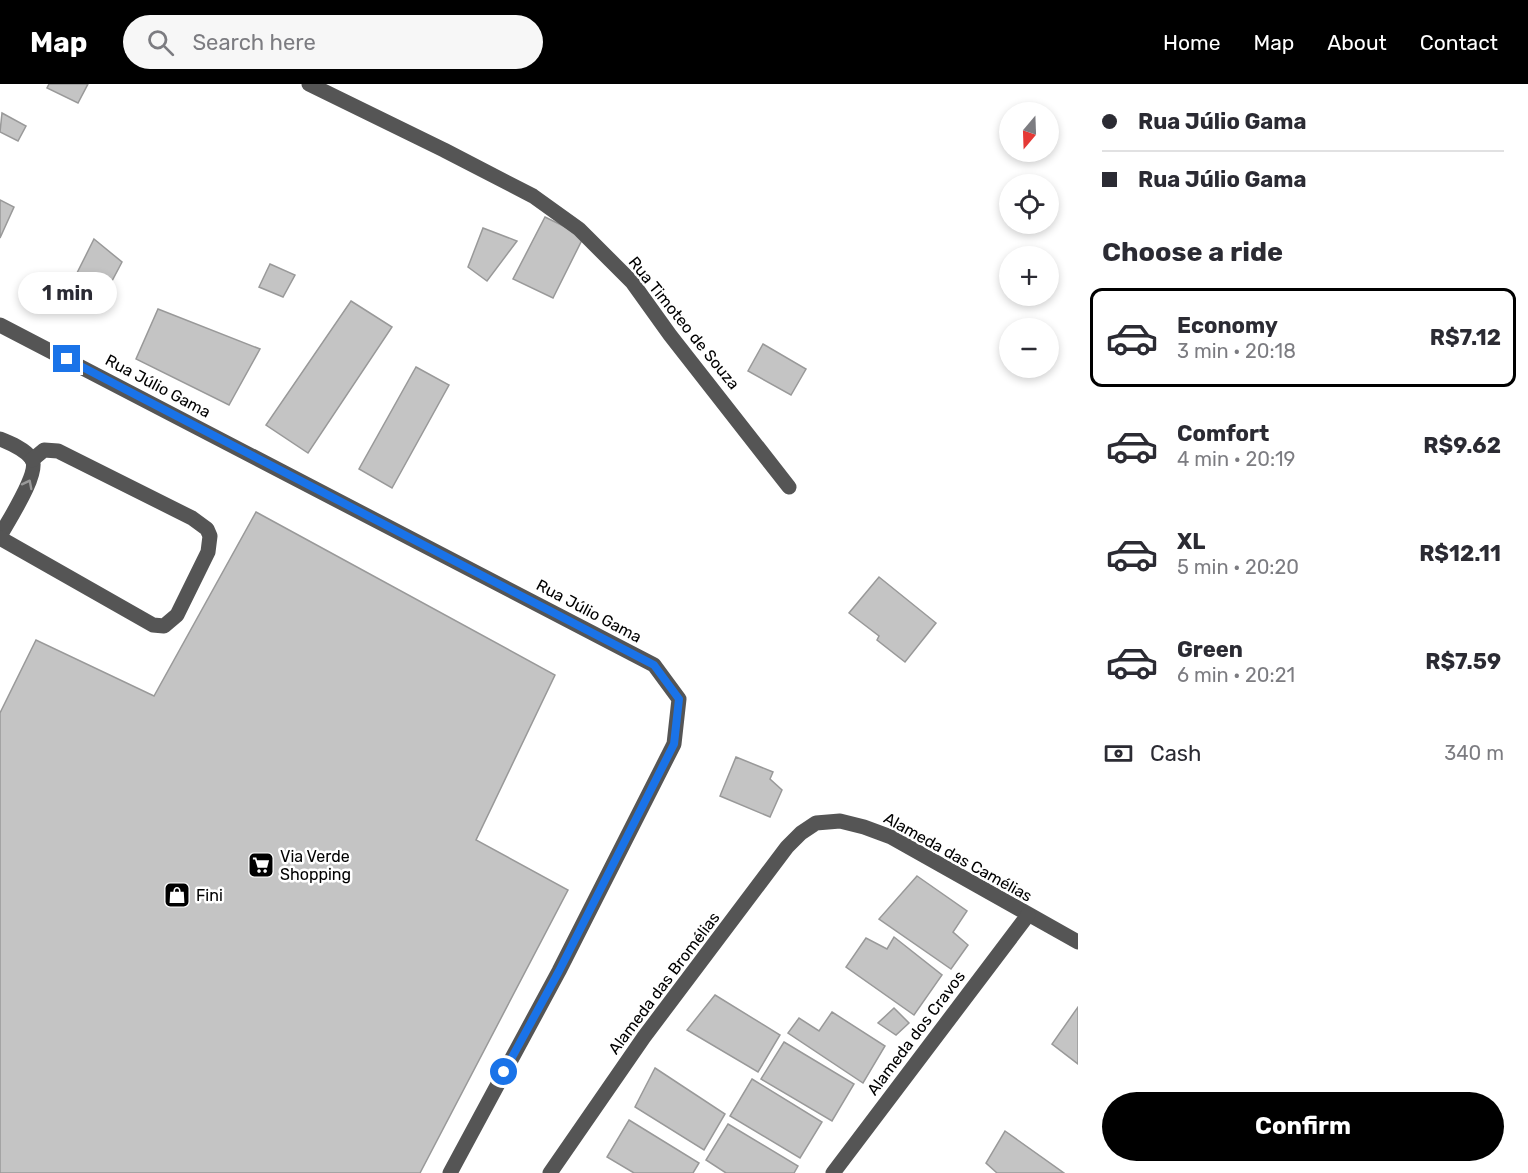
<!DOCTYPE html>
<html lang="en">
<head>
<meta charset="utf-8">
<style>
  body { margin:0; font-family:Rubik,sans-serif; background:#f7f7f7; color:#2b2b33; height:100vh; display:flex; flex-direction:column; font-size:22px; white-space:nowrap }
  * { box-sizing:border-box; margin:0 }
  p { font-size:20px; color:#7c7c81 }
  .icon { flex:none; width:33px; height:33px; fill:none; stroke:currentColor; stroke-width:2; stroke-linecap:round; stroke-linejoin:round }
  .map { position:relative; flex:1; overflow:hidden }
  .sheet { display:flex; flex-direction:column; background:#fff; width:450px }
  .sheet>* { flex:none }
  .banner { display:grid; align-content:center; height:132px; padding:0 24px; background:#fff }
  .needle { width:39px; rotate:199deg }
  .controls { position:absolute; left:999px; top:18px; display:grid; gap:12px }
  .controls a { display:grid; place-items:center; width:60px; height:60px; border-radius:50%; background:#fff; box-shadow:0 3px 9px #0003; font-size:30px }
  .end { position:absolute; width:27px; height:27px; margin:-14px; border:8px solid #1a73e8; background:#fff; box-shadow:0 0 0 3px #fff }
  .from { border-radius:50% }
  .bubble { position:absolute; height:42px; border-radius:21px; background:#fff; box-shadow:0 3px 9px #0003; font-size:20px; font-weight:700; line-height:42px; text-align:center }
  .banner b { display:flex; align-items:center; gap:21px; height:57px; font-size:22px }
  .banner b+b { border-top:2px solid #e1e1e2 }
  .banner i { width:15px; height:15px; background:#2b2b33 }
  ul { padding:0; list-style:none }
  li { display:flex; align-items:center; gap:18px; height:99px; margin:0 12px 9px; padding:0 12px; border:3px solid transparent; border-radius:12px }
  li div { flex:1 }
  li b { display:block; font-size:22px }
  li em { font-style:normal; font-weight:700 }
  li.selected { border-color:#000 }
  li>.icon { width:54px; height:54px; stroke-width:1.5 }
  h2 { padding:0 24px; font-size:27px; line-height:72px }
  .pay { display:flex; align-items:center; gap:15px; height:66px; padding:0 24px; font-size:22px }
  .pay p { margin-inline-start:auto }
  .button { display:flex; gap:12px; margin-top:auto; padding:12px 24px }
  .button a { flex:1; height:69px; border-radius:36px; background:#000; color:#fff; font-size:24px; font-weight:700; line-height:69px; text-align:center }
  header { display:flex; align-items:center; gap:36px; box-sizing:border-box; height:84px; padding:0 30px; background:#000; color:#fff }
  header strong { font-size:28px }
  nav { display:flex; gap:33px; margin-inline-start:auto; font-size:21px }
  .search { width:420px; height:54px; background:#f7f7f7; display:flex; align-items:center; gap:15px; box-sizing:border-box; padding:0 21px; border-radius:33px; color:#7c7c81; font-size:22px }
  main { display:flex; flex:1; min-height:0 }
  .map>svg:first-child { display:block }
  .building { fill:#c4c4c4; stroke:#999; stroke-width:1.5 }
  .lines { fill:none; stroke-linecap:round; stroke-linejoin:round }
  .minor { stroke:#555; stroke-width:15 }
  .oneway { stroke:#999 }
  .route { stroke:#1a73e8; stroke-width:8 }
  .labels { text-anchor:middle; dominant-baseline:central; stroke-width:5; stroke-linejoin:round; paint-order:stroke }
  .street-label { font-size:16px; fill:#000; stroke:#fff }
  .poi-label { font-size:16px; fill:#000; stroke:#fff; text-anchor:start }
</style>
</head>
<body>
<header>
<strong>Map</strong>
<div class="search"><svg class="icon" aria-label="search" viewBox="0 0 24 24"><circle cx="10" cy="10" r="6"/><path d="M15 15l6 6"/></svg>Search here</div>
<nav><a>Home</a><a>Map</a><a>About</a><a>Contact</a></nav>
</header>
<main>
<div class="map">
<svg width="1078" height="1089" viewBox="0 0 1078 1089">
  <rect width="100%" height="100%" fill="#fff"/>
  <g class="building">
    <path d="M 49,0 L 88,0 L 78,19 L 47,4 Z"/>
    <path d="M 2,29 L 26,42 L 18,57 L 0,48 Z"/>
    <path d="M 0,116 L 14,123 L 0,154 Z"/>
    <path d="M 545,133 L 584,152 L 553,214 L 513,195 Z"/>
    <path d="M 483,144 L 517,157 L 487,197 L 468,183 Z"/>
    <path d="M 94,155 L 122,178 L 103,214 L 72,199 Z"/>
    <path d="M 270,180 L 295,191 L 283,213 L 259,203 Z"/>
    <path d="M 351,217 L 392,243 L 308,369 L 266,341 Z"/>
    <path d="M 158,225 L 260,265 L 229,321 L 136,275 Z"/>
    <path d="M 763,260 L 806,285 L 791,311 L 748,287 Z"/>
    <path d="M 416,283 L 449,301 L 392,404 L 359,385 Z"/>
    <path d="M 256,428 L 555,591 L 476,756 L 568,806 L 420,1089 L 0,1089 L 0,629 L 36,556 L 154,612 Z"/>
    <path d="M 879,493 L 936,539 L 905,578 L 877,556 L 879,552 L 849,529 Z"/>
    <path d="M 736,673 L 773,688 L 770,695 L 782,706 L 770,733 L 720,712 Z"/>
    <path d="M 917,792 L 967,827 L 953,848 L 968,861 L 951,885 L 879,835 Z"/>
    <path d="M 894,853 L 942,891 L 914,931 L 846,883 L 866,854 L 887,865 Z"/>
    <path d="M 715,911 L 780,951 L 758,988 L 687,946 Z"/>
    <path d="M 1078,923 L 1078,980 L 1052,960 Z"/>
    <path d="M 894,924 L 909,939 L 896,951 L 878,939 Z"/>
    <path d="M 832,928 L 885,962 L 863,999 L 788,949 L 799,934 L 819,947 Z"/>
    <path d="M 784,958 L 854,1000 L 832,1037 L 761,995 Z"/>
    <path d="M 655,984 L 725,1030 L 704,1066 L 635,1023 Z"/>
    <path d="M 752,995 L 822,1038 L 800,1074 L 730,1032 Z"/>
    <path d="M 629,1036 L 699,1079 L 693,1089 L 634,1089 L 607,1073 Z"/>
    <path d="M 728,1040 L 798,1082 L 794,1089 L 726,1089 L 706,1076 Z"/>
    <path d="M 1005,1047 L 1064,1089 L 997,1089 L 986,1079 Z"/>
  </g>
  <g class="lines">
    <g class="minor">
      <path d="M 309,0 L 444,66 L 533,112 L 579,145 L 632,198 L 670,251 L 789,403"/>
      <path d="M 0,241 L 654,581 L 679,615 L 674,660 L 559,887 L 450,1089"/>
      <path d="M 0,355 C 10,359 25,365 32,375 C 40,389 8,437 0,452"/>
      <path d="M 0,454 L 153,541 L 164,542 L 177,531 L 208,468 L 210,452 L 207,445 L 192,434 L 58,367 L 44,366 L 32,376"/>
      <path d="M 550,1089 L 644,953 L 787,763 L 801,749 L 816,739 L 840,737 L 864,743 L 891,753 L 1078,858"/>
      <path d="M 833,1089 L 1028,831"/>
    </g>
  </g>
  <defs><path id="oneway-chevron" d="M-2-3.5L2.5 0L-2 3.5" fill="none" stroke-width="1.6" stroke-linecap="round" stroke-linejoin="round" transform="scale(1.5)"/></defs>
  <use class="oneway" href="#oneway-chevron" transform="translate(28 400) rotate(-63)"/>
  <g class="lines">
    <path class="route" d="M 67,275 L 654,581 L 679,615 L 674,660 L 559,887 L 504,988"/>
  </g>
  <defs>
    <g id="supermarket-square" transform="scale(1.35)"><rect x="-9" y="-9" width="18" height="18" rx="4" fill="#000" stroke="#fff"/><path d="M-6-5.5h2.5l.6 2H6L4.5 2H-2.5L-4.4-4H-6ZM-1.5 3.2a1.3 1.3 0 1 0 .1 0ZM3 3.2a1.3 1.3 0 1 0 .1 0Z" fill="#fff"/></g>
    <g id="shop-square" transform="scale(1.35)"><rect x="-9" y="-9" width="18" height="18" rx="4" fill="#000" stroke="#fff"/><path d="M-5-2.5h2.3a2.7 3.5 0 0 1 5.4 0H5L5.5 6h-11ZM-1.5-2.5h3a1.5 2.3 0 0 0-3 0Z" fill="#fff"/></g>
  </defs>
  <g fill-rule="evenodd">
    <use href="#supermarket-square" x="261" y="781"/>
    <use href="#shop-square" x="177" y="811"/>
  </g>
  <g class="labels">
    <g class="street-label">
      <text transform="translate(684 239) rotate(51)">Rua Timoteo de Souza</text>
      <text transform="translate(158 302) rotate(28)">Rua Júlio Gama</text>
      <text transform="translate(589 527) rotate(28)">Rua Júlio Gama</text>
      <text transform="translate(958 773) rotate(29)">Alameda das Camélias</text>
      <text transform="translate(664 899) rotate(-53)">Alameda das Bromélias</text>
      <text transform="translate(916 949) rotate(-53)">Alameda dos Cravos</text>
    </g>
    <g class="poi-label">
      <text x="280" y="772">Via Verde<tspan x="280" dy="18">Shopping</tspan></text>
      <text x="196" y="811">Fini</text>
    </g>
  </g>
</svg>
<div class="controls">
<a><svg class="needle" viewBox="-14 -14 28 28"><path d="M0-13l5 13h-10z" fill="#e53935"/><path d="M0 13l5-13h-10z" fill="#7c7c81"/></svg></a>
<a><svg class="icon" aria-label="locate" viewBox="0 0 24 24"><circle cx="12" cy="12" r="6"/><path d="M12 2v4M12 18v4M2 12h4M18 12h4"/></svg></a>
<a>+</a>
<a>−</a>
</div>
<i class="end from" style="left:504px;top:988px"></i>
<i class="end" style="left:67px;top:275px"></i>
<div class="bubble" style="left:18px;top:188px;width:99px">1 min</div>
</div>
<section class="sheet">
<div class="banner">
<b><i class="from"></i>Rua Júlio Gama</b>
<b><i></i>Rua Júlio Gama</b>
</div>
<h2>Choose a ride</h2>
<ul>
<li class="selected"><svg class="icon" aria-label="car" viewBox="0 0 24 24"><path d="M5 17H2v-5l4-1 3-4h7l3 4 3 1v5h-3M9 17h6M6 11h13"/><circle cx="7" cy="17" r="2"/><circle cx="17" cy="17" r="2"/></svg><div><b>Economy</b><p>3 min · 20:18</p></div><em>R$7.12</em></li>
<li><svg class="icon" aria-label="car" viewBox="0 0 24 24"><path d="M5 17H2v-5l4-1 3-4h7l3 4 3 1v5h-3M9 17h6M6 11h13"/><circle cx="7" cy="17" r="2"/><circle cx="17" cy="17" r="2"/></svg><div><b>Comfort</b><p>4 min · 20:19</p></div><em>R$9.62</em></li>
<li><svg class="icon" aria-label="car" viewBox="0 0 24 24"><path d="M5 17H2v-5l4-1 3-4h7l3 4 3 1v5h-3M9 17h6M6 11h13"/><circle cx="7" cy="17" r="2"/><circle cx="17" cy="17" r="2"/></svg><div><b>XL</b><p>5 min · 20:20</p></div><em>R$12.11</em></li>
<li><svg class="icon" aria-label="car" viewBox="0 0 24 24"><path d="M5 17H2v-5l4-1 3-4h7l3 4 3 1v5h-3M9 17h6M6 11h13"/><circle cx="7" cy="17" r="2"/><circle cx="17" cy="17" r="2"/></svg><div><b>Green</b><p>6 min · 20:21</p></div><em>R$7.59</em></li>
</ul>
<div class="pay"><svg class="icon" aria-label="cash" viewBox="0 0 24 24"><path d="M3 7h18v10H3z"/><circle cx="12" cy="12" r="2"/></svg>Cash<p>340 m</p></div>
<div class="button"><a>Confirm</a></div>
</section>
</main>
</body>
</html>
